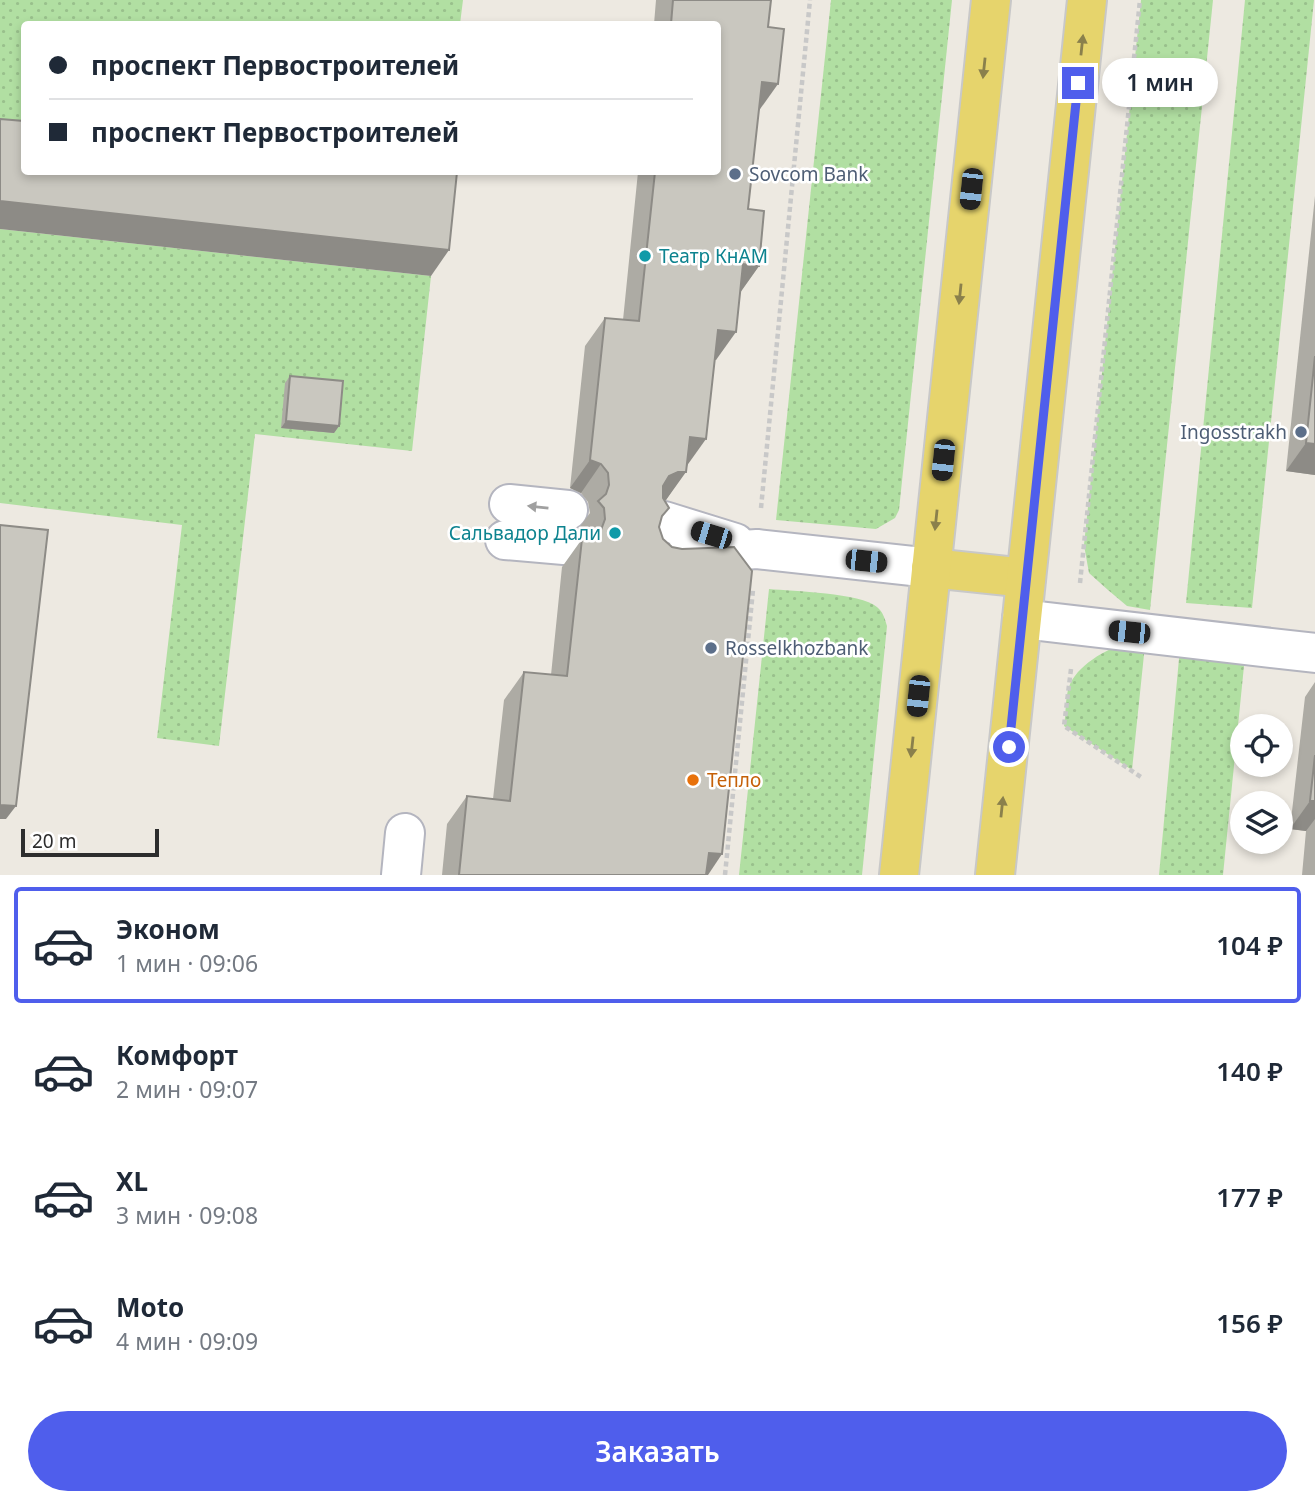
<!DOCTYPE html>
<html lang="ru">
<head>
<meta charset="utf-8">
<style>
  body { margin:0; font-family:"Noto Sans",sans-serif; background:#f2f2f3; color:#1f2937; height:100vh; display:flex; flex-direction:column; font-size:26px; white-space:nowrap }
  * { box-sizing:border-box; margin:0 }
  p { font-size:23px; color:#747a83 }
  .icon { flex:none; width:38px; height:38px; fill:none; stroke:currentColor; stroke-width:2; stroke-linecap:round; stroke-linejoin:round }
  .map { position:relative; height:875px; overflow:hidden }
  .details { display:flex; flex-direction:column; background:#fff; flex:1 }
  .details>* { flex:none }
  .guide { position:absolute; left:21px; top:21px; width:700px; height:154px; border-radius:7px; box-shadow:0 4px 10px #0003; display:grid; align-content:center; height:154px; padding:0 28px; background:#fff }
  .tools { position:absolute; left:1230px; top:714px; display:grid; gap:14px }
  .tools a { display:grid; place-items:center; width:63px; height:63px; border-radius:50%; background:#fff; box-shadow:0 4px 10px #0003; font-size:35px }
  .scale { position:absolute; left:21px; bottom:18px; width:138px; box-sizing:border-box; padding-left:7px; border:4px solid #2d2d2d; border-top:0; font-size:19px; line-height:24px; white-space:nowrap; color:#2d2d2d; -webkit-text-stroke:5px #fff; paint-order:stroke }
  .end { position:absolute; width:32px; height:32px; margin:-16px; border:9px solid #4f5eec; background:#fff; box-shadow:0 0 0 4px #fff }
  .from { border-radius:50% }
  .bubble { position:absolute; height:49px; border-radius:24px; background:#fff; box-shadow:0 4px 10px #0003; font-size:23px; font-weight:600; line-height:49px; text-align:center }
  .car { position:absolute; width:21px; height:42px; margin:-21px -10px; border-radius:9px; box-shadow:0 0 5px 2px #0007; background:linear-gradient(#222 24%,#8ab4d8 0 40%,#222 0 76%,#8ab4d8 0 86%,#222 0) }
  .guide b { display:flex; align-items:center; gap:24px; height:66px; font-size:26px }
  .guide b+b { border-top:2px solid #e0e1e3 }
  .guide i { width:18px; height:18px; background:#1f2937 }
  ul { padding:12px 0 0; list-style:none }
  li { display:flex; align-items:center; gap:21px; height:116px; margin:0 14px 10px; padding:0 14px; border:4px solid transparent; border-radius:7px }
  li div { flex:1 }
  li b { display:block; font-size:26px }
  li em { font-style:normal; font-weight:600 }
  li.on { border-color:#4f5eec }
  li>.icon { width:63px; height:63px; stroke-width:1.5 }
  .button { display:flex; gap:14px; margin-top:auto; padding:14px 28px }
  .button a { flex:1; height:80px; border-radius:42px; background:#4f5eec; color:#fff; font-size:28px; font-weight:600; line-height:80px; text-align:center }
  .map>svg:first-child { display:block }
  .grass { fill:url(#grass-dots) }
  .lines { fill:none; stroke-linecap:round; stroke-linejoin:round }
  .minor-casing { stroke:#b4b5bf; stroke-width:42 }
  .major-casing { stroke:#c8c8c8; stroke-width:42 }
  .path { stroke:#c8c8c8; stroke-width:4.5; stroke-dasharray:5 3.5; stroke-linecap:butt }
  .minor { stroke:#fff; stroke-width:38 }
  .major { stroke:#e6d46c; stroke-width:38 }
  .wall { fill:#adaba4 }
  .shaded-wall { fill:#8d8b86 }
  .building { fill:#c9c7bf; stroke:#8d8b86; stroke-width:2 }
  .oneway { fill:#8a804c }
  .oneway2 { fill:#a0a0a0 }
  .route { stroke:#4f5eec; stroke-width:9 }
  .service-dot { fill:#5c6f8a; stroke:#fff; stroke-width:2.5 }
  .culture-dot { fill:#0f9aa8; stroke:#fff; stroke-width:2.5 }
  .food-dot { fill:#e8710a; stroke:#fff; stroke-width:2.5 }
  .labels { text-anchor:middle; dominant-baseline:central; stroke-width:5; stroke-linejoin:round; paint-order:stroke }
  .service-label { font-size:19px; fill:#4e5e75; stroke:#fff; text-anchor:start }
  .culture-label { font-size:19px; fill:#0d838f; stroke:#fff; text-anchor:start }
  .food-label { font-size:19px; fill:#c56008; stroke:#fff; text-anchor:start }
</style>
</head>
<body>
<div class="map">
<svg width="1315" height="875" viewBox="0 0 1315 875">
  <defs>
    <pattern id="grass-dots" width="8" height="8" patternUnits="userSpaceOnUse" patternTransform="scale(1.75)"><rect width="8" height="8" fill="#b1dfa2"/><path d="M2 2h.1M6 6h.1" fill="none" stroke="#99c08c" stroke-width="1.8" stroke-linecap="round"/></pattern>
  </defs>
  <rect width="100%" height="100%" fill="#ede9e1"/>
  <g class="grass">
    <path d="M 0,0 L 463,0 L 460,24 L 24,24 L 24,149 L 0,147 Z"/>
    <path d="M 831,0 L 952,0 L 899,510 L 895,518 L 876,529 L 776,520 Z"/>
    <path d="M 1141,0 L 1213,0 L 1150,610 L 1127,606 L 1108,590 L 1089,573 L 1084,545 Z"/>
    <path d="M 1245,0 L 1314,0 L 1252,608 L 1186,603 Z"/>
    <path d="M 0,229 L 431,276 L 412,451 L 255,434 L 219,746 L 157,738 L 182,525 L 0,503 Z"/>
    <path d="M 769,589 C 793,591 861,593 877,607 C 883,612 885,619 887,626 L 862,875 L 739,875 Z"/>
    <path d="M 1126,643 L 1145,645 L 1132,770 L 1064,726 C 1066,714 1065,698 1069,687 C 1076,666 1106,649 1126,643 Z"/>
    <path d="M 1180,648 L 1245,656 L 1223,875 L 1159,875 Z"/>
  </g>
  <g class="lines">
    <g class="minor-casing">
      <g id="minor">
        <path d="M 509,504 L 568,510"/>
        <path d="M 664,521 L 735,543"/>
        <path d="M 505,540 L 564,545"/>
        <path d="M 686,554 L 757,549 L 931,568"/>
        <path d="M 1022,619 L 1315,653"/>
        <path d="M 401,875 L 405,833"/>
      </g>
    </g>
    <g class="major-casing">
      <g id="major">
        <path d="M 931,568 L 1026,578"/>
        <path d="M 899,875 L 991,0"/>
        <path d="M 995,875 L 1087,0"/>
      </g>
    </g>
    <g class="path">
      <path d="M 761,508 L 810,0"/>
      <path d="M 1080,583 L 1140,0"/>
      <path d="M 1071,669 L 1064,726 L 1141,777"/>
      <path d="M 725,875 L 753,590"/>
    </g>
    <use href="#minor" class="minor"/>
    <use href="#major" class="major"/>
  </g>
  <g class="wall">
    <path d="M 656,0 L 771,0 L 748,209 L 759,266 L 740,293 L 716,360 L 715,360 L 687,467 L 666,500 L 664,500 L 659,527 L 708,875 L 442,875 L 447,824 L 467,796 L 493,799 L 504,700 L 524,672 L 551,675 L 562,567 L 582,539 L 584,538 L 578,529 L 590,513 L 588,502 L 581,493 L 570,488 L 585,346 L 605,318 L 623,320 L 638,172 L 718,172 L 718,24 L 654,24 Z"/>
    <path d="M 1315,196 L 1315,475 L 1286,471 Z"/>
    <path d="M 290,376 L 339,426 L 334,433 L 281,428 L 285,383 Z"/>
    <path d="M 1315,682 L 1315,875 L 1302,875 L 1306,831 L 1290,829 L 1305,697 Z"/>
  </g>
  <g class="shaded-wall">
    <path d="M 762,82 L 778,84 L 758,112 Z"/>
    <path d="M 0,201 L 449,250 L 431,276 L 0,229 Z"/>
    <path d="M 743,264 L 759,266 L 739,294 Z"/>
    <path d="M 718,330 L 736,332 L 716,360 L 698,358 Z"/>
    <path d="M 286,421 L 339,426 L 334,433 L 281,428 Z"/>
    <path d="M 690,437 L 706,439 L 686,467 Z"/>
    <path d="M 1306,443 L 1315,444 L 1315,475 L 1286,471 Z"/>
    <path d="M 590,460 L 601,464 L 581,493 L 570,488 Z"/>
    <path d="M 678,472 L 686,472 L 666,500 L 659,500 L 650,505 L 669,476 Z"/>
    <path d="M 1310,801 L 1315,801 L 1315,819 L 1306,831 L 1290,829 Z"/>
    <path d="M 0,805 L 16,806 L 6,819 L 0,819 Z"/>
    <path d="M 709,853 L 722,854 L 708,875 L 693,875 Z"/>
  </g>
  <g class="building">
    <path d="M 673,0 L 771,0 L 768,27 L 784,29 L 778,84 L 762,82 L 748,209 L 764,211 L 759,266 L 743,264 L 736,332 L 718,330 L 706,439 L 690,437 L 686,472 L 678,472 L 669,476 L 663,486 L 663,498 L 669,508 L 662,516 L 659,527 L 663,539 L 672,547 L 682,549 L 734,547 L 752,571 L 722,854 L 709,853 L 706,875 L 459,875 L 467,796 L 510,801 L 524,672 L 567,676 L 582,539 L 594,536 L 601,530 L 605,519 L 604,508 L 598,501 L 606,494 L 609,485 L 608,473 L 601,464 L 590,460 L 605,318 L 639,321 L 655,172 L 718,172 L 718,24 L 671,24 Z"/>
    <path d="M 0,119 L 24,121 L 24,172 L 457,172 L 449,250 L 0,201 Z"/>
    <path d="M 1315,356 L 1315,444 L 1306,443 Z"/>
    <path d="M 290,376 L 343,381 L 339,426 L 286,421 Z"/>
    <path d="M 0,525 L 48,530 L 16,806 L 0,805 Z"/>
    <path d="M 1315,755 L 1315,801 L 1310,801 Z"/>
  </g>
  <defs><path id="oneway-solid" d="M-6-.8H1V-3.2L6.5 0L1 3.2V.8H-6Z" transform="scale(1.75)"/></defs>
  <g class="oneway">
    <use href="#oneway-solid" transform="translate(1082 45) rotate(-84)"/>
    <use href="#oneway-solid" transform="translate(984 68) rotate(96)"/>
    <use href="#oneway-solid" transform="translate(960 294) rotate(96)"/>
    <use href="#oneway-solid" transform="translate(936 520) rotate(96)"/>
    <use href="#oneway-solid" transform="translate(912 747) rotate(96)"/>
    <use href="#oneway-solid" transform="translate(1002 807) rotate(-84)"/>
  </g>
  <use class="oneway2" href="#oneway-solid" transform="translate(538 507) rotate(-174)"/>
  <g class="lines">
    <path class="route" d="M 1009,747 L 1078,83"/>
  </g>
  <g class="service-dot">
    <circle cx="735" cy="174" r="7"/>
    <circle cx="1301" cy="432" r="7"/>
    <circle cx="711" cy="648" r="7"/>
  </g>
  <g class="culture-dot">
    <circle cx="645" cy="256" r="7"/>
    <circle cx="615" cy="533" r="7"/>
  </g>
  <circle class="food-dot" cx="693" cy="780" r="7"/>
  <g class="labels">
    <g class="service-label">
      <text x="749" y="174">Sovcom Bank</text>
      <text x="1287" y="432" text-anchor="end">Ingosstrakh</text>
      <text x="725" y="648">Rosselkhozbank</text>
    </g>
    <g class="culture-label">
      <text x="659" y="256">Театр КнАМ</text>
      <text x="601" y="533" text-anchor="end">Сальвадор Дали</text>
    </g>
    <g class="food-label">
      <text x="707" y="780">Тепло</text>
    </g>
  </g>
</svg>
<div class="tools">
<a><svg class="icon" aria-label="locate" viewBox="0 0 24 24"><circle cx="12" cy="12" r="6"/><path d="M12 2v4M12 18v4M2 12h4M18 12h4"/></svg></a>
<a><svg class="icon" aria-label="layers" viewBox="0 0 24 24"><path d="M12 4l9 5-9 5-9-5zM3 14l9 5 9-5"/></svg></a>
</div>
<div class="scale">20 m</div>
<i class="end from" style="left:1009px;top:747px"></i>
<i class="end" style="left:1078px;top:83px"></i>
<div class="bubble" style="left:1102px;top:58px;width:116px">1 мин</div>
<i class="car" style="left:971px;top:189px;rotate:186deg"></i>
<i class="car" style="left:943px;top:460px;rotate:186deg"></i>
<i class="car" style="left:711px;top:535px;rotate:287deg"></i>
<i class="car" style="left:866px;top:561px;rotate:96deg"></i>
<i class="car" style="left:1129px;top:632px;rotate:276deg"></i>
<i class="car" style="left:918px;top:696px;rotate:186deg"></i>
<div class="guide">
<b><i class="from"></i>проспект Первостроителей</b>
<b><i></i>проспект Первостроителей</b>
</div>
</div>
<section class="details">
<ul>
<li class="on"><svg class="icon" aria-label="car" viewBox="0 0 24 24"><path d="M5 17H2v-5l4-1 3-4h7l3 4 3 1v5h-3M9 17h6M6 11h13"/><circle cx="7" cy="17" r="2"/><circle cx="17" cy="17" r="2"/></svg><div><b>Эконом</b><p>1 мин · 09:06</p></div><em>104 ₽</em></li>
<li><svg class="icon" aria-label="car" viewBox="0 0 24 24"><path d="M5 17H2v-5l4-1 3-4h7l3 4 3 1v5h-3M9 17h6M6 11h13"/><circle cx="7" cy="17" r="2"/><circle cx="17" cy="17" r="2"/></svg><div><b>Комфорт</b><p>2 мин · 09:07</p></div><em>140 ₽</em></li>
<li><svg class="icon" aria-label="car" viewBox="0 0 24 24"><path d="M5 17H2v-5l4-1 3-4h7l3 4 3 1v5h-3M9 17h6M6 11h13"/><circle cx="7" cy="17" r="2"/><circle cx="17" cy="17" r="2"/></svg><div><b>XL</b><p>3 мин · 09:08</p></div><em>177 ₽</em></li>
<li><svg class="icon" aria-label="car" viewBox="0 0 24 24"><path d="M5 17H2v-5l4-1 3-4h7l3 4 3 1v5h-3M9 17h6M6 11h13"/><circle cx="7" cy="17" r="2"/><circle cx="17" cy="17" r="2"/></svg><div><b>Moto</b><p>4 мин · 09:09</p></div><em>156 ₽</em></li>
</ul>
<div class="button"><a>Заказать</a></div>
</section>
</body>
</html>
